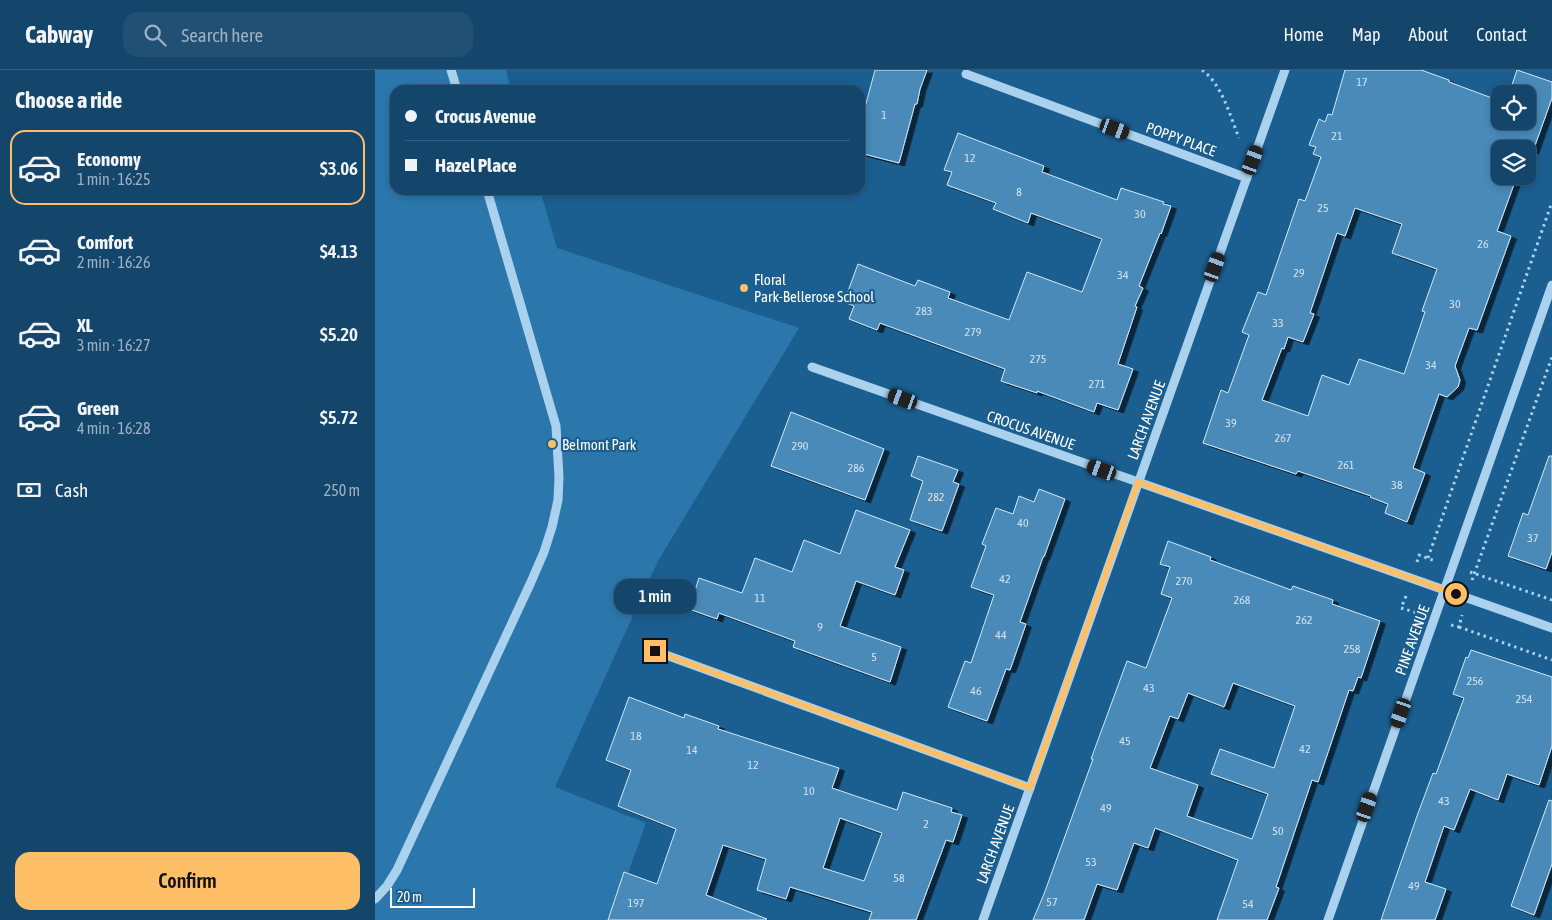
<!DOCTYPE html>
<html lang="en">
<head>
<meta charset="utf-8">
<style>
  body { margin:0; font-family:"Asap Condensed",sans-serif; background:#215074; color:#f1f3f6; height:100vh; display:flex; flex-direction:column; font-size:19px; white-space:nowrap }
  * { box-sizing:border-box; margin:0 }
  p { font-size:16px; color:#9db1c2 }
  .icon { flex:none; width:28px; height:28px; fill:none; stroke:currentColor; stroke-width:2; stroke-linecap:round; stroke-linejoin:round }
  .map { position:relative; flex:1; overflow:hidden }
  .details { display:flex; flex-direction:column; background:#14466c; width:375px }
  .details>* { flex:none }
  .top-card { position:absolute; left:15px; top:15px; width:475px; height:110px; border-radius:15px; box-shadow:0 2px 8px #0003,0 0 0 1px #335e7f; display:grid; align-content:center; height:110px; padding:0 15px; background:#14466c }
  .tools { position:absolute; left:1116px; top:15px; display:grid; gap:10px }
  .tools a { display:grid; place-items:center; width:45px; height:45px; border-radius:10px; background:#14466c; box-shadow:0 2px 8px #0003,0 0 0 1px #335e7f; font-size:25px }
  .scale { position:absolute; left:15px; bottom:12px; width:85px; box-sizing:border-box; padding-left:5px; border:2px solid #fff; border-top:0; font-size:14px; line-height:18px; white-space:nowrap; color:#fff; -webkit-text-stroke:4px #1b5e90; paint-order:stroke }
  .end { position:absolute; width:22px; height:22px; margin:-11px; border:6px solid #ffbf67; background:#111; box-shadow:0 0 0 2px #111 }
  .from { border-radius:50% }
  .bubble { position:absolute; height:35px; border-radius:15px; background:#14466c; box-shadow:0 2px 8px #0003,0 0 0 1px #335e7f; font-size:16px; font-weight:600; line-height:35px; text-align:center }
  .car { position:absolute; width:15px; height:30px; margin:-15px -8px; border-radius:6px; box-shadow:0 0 4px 1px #0007; background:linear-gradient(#222 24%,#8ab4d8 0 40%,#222 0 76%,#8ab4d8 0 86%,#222 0) }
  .top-card b { display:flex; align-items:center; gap:18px; height:48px; font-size:19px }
  .top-card b+b { border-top:1px solid #335e7f }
  .top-card i { width:12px; height:12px; background:#f1f3f6 }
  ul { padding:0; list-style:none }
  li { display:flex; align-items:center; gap:15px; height:75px; margin:0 10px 8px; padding:0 5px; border:2px solid transparent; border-radius:15px }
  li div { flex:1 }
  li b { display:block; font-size:19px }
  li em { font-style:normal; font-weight:600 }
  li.current { border-color:#ffbf67 }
  li>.icon { width:45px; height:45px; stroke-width:1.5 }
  h2 { padding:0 15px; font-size:22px; line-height:60px }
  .pay { display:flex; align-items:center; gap:12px; height:55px; padding:0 15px; font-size:19px }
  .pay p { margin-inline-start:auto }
  .button { display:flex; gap:10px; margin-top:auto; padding:10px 15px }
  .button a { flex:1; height:58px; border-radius:15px; background:#ffbf67; color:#111; font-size:20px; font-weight:600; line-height:58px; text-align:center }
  header { display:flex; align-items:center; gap:30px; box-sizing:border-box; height:70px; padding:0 25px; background:#14466c; border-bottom:1px solid #335e7f }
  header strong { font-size:24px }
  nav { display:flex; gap:28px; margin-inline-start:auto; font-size:18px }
  .search { width:350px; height:45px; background:#215074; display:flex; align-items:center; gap:12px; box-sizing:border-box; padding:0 18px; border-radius:15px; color:#9db1c2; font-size:19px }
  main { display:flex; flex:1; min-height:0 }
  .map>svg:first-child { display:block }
  .green { fill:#2b77ac }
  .building { fill:#488ab9; stroke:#d0e9fa; fill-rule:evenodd; filter:url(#shadow) }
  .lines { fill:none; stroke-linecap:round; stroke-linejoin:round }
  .path { stroke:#aad2ee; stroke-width:3; stroke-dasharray:2.5 4; stroke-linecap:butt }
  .minor { stroke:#aad2ee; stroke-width:9 }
  .route { stroke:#ffbf67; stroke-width:6 }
  .poi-dot { fill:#ffbf67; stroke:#1b5e90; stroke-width:2 }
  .labels { text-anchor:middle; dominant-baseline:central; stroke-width:4.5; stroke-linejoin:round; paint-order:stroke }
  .number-label { font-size:12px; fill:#d1e2ee }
  .street-label { font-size:15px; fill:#fff; stroke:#1b5e90 }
  .poi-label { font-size:15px; fill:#fff; stroke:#1b5e90; text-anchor:start }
</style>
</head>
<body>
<header>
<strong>Cabway</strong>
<div class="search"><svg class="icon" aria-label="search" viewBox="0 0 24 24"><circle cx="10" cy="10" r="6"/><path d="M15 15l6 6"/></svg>Search here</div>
<nav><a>Home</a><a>Map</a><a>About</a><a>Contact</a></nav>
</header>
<main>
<section class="details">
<h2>Choose a ride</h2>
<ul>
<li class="current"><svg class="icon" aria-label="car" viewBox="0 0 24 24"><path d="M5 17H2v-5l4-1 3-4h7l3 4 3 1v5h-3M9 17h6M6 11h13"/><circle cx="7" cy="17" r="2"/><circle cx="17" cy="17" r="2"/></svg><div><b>Economy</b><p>1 min · 16:25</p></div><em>$3.06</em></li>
<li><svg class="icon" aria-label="car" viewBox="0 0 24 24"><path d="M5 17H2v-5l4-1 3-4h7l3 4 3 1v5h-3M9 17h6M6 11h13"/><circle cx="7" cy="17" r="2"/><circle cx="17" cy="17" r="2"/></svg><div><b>Comfort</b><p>2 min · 16:26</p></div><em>$4.13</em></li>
<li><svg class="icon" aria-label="car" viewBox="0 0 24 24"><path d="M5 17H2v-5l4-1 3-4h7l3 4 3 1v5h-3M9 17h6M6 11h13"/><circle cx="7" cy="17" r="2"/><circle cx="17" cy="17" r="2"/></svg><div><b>XL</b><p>3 min · 16:27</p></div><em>$5.20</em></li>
<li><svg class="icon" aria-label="car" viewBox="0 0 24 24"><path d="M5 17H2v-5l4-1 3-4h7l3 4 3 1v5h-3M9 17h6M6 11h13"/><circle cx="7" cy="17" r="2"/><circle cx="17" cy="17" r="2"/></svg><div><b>Green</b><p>4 min · 16:28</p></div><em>$5.72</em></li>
</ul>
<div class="pay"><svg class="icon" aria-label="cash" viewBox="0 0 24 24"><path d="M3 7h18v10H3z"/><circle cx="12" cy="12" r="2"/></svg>Cash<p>250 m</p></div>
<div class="button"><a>Confirm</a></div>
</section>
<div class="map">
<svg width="1177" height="850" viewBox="0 0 1177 850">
  <defs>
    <filter id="shadow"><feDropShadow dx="5.5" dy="3" stdDeviation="0" flood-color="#0009"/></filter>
  </defs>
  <rect width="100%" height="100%" fill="#1b5e90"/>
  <path class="green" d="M 0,0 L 131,0 L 136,20 L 20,20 L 20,120 L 165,120 L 182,178 L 424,258 L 283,491 L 180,717 L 271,753 L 236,850 L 0,850 Z"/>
  <g class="building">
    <path d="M 500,0 L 552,0 L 545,19 L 542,34 L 540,34 L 524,93 L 485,83 L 485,56 Z"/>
    <path d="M 970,0 L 1046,0 L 1074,10 L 1074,12 L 1125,31 L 1125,51 L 1152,51 L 1152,24 L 1134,24 L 1142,0 L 1177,12 L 1177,28 L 1158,81 L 1152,79 L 1125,79 L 1125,106 L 1142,106 L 1122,161 L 1136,166 L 1102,260 L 1094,258 L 1080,296 L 1085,310 L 1083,317 L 1072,327 L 1064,324 L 1038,398 L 1050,403 L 1032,452 L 1010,443 L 1013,434 L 995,427 L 996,426 L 923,401 L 921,404 L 828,373 L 846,320 L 853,323 L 874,265 L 867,262 L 883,222 L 891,225 L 924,129 L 930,131 L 946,87 L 938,84 L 941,77 L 934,75 L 944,49 L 950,52 L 953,44 L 957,45 ZM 980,138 L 1027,154 L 1017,183 L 1062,199 L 1047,241 L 1050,242 L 1029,304 L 984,289 L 974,315 L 947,305 L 933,346 L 887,330 L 907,278 L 909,279 L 913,267 L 928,272 L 939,244 L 935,243 L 962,163 L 970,166 Z"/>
    <path d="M 583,63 L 669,96 L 667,102 L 742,130 L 746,118 L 789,132 L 788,134 L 796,136 L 786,164 L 785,163 L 764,216 L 768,218 L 760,236 L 762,237 L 743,294 L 758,299 L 743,340 L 722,333 L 719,342 L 662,321 L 662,323 L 626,311 L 630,299 L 505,253 L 502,260 L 474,249 L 479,236 L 469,232 L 483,194 L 540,216 L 543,210 L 575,222 L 573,228 L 634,250 L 652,202 L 707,222 L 727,169 L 656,143 L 653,153 L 618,139 L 621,133 L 572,115 L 577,102 L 569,100 Z"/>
    <path d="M 416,342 L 509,379 L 490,430 L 396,396 Z"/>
    <path d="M 543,386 L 583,400 L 578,412 L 584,414 L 567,461 L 535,450 L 548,411 L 536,406 Z"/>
    <path d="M 1174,386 L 1177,386 L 1177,482 L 1171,499 L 1133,486 L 1148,443 L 1153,445 Z"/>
    <path d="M 664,419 L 690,429 L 669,487 L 668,487 L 645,552 L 651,554 L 635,600 L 631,599 L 612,651 L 573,637 L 590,591 L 596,593 L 619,525 L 596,517 L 611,476 L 607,474 L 621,438 L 638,444 L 644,426 L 659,432 Z"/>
    <path d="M 481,440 L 535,460 L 520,497 L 529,500 L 520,525 L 481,511 L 465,556 L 526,577 L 515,612 L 418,577 L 420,571 L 344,543 L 342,549 L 314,539 L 324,508 L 367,523 L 380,488 L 417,502 L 429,470 L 465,484 Z"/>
    <path d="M 793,471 L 836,487 L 835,490 L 916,520 L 918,516 L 958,530 L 957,534 L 1005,551 L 986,608 L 983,607 L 978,621 L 974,620 L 943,712 L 937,710 L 901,817 L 904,818 L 892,850 L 842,850 L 863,790 L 780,758 L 773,778 L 759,773 L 742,820 L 722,814 L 709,850 L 658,850 L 669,824 L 718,689 L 716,689 L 752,591 L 771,598 L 797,528 L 786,524 L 795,497 L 785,494 ZM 858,613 L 920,636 L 899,698 L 845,679 L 836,704 L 893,724 L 877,769 L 812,746 L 823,715 L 775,698 L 795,646 L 803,649 L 813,623 L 849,637 Z"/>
    <path d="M 1096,580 L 1177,607 L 1177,676 L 1164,715 L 1132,704 L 1123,730 L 1095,719 L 1079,760 L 1069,756 L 1050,812 L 1071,819 L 1060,850 L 1006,850 L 1042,746 L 1058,703 L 1061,704 L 1089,628 L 1078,624 L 1091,587 L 1093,588 Z"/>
    <path d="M 254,627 L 309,648 L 310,644 L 344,656 L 343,659 L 464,698 L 457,718 L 522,740 L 528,722 L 577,738 L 576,742 L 587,745 L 578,772 L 571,770 L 541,850 L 494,850 L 497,842 L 415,817 L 411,829 L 382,820 L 391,789 L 348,775 L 331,825 L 392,849 L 391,850 L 233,850 L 249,802 L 282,814 L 301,759 L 243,736 L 256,700 L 231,690 ZM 465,748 L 507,763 L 489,811 L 448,798 Z"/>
    <path d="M 1174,730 L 1177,731 L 1177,794 L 1159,845 L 1136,836 Z"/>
  </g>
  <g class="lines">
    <g class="path">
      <path d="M 827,0 C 847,14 855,46 864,68"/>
      <path d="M 1053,488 L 1177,132"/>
      <path d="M 1042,492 L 1044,485 L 1060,491"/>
      <path d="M 1095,502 L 1177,530"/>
      <path d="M 1097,510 L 1177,287"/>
      <path d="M 1031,526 L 1026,538 L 1042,543"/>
      <path d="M 1076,555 L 1084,557 L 1087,545"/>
      <path d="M 1084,557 L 1177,590"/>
    </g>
    <g class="minor">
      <path d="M 76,0 L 82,20"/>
      <path d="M 591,4 L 872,108"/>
      <path d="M 437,297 L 1177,558"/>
      <path d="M 280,581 L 655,718"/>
      <path d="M 0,829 L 12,816 L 22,800 L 156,512 L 169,482 L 177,457 L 183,430 L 184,407 L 181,356 L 112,120"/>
      <path d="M 608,850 L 910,0"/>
      <path d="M 953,850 L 1177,215"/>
    </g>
  </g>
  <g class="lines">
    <path class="route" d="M 280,581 L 655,718 L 763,412 L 1081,524"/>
  </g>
  <g class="poi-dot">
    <circle cx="369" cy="218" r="5"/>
    <circle cx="177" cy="374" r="5"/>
  </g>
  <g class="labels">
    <g class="number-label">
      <text x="987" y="12">17</text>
      <text x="509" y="45">1</text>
      <text x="962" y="66">21</text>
      <text x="595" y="88">12</text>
      <text x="644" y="122">8</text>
      <text x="948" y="138">25</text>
      <text x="765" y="144">30</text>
      <text x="1108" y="174">26</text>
      <text x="924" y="203">29</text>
      <text x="748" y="205">34</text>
      <text x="1080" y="234">30</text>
      <text x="549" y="241">283</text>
      <text x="903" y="253">33</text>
      <text x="598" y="262">279</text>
      <text x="663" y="289">275</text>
      <text x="1056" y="295">34</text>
      <text x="722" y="314">271</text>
      <text x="856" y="353">39</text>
      <text x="908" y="368">267</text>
      <text x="425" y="376">290</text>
      <text x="971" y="395">261</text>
      <text x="481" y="398">286</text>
      <text x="1022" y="415">38</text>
      <text x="561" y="427">282</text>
      <text x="648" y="453">40</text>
      <text x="1158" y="468">37</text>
      <text x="630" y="509">42</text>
      <text x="809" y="511">270</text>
      <text x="385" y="528">11</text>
      <text x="867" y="530">268</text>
      <text x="929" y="550">262</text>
      <text x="445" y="557">9</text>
      <text x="626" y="565">44</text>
      <text x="977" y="579">258</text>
      <text x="499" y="587">5</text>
      <text x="1100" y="611">256</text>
      <text x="774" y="618">43</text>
      <text x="601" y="621">46</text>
      <text x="1149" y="629">254</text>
      <text x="261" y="666">18</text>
      <text x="750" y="671">45</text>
      <text x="930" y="679">42</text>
      <text x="317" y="680">14</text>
      <text x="378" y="695">12</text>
      <text x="434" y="721">10</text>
      <text x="1069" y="731">43</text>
      <text x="731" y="738">49</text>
      <text x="551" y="754">2</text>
      <text x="903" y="761">50</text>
      <text x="716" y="792">53</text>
      <text x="524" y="808">58</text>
      <text x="1039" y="816">49</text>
      <text x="677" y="832">57</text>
      <text x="261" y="833">197</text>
      <text x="873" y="834">54</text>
    </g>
    <g class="street-label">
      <text transform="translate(806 69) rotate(20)">POPPY PLACE</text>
      <text transform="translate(771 350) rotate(-70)">LARCH AVENUE</text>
      <text transform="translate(656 360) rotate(19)">CROCUS AVENUE</text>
      <text transform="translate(1037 570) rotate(-70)">PINE AVENUE</text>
      <text transform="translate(620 774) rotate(-70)">LARCH AVENUE</text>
    </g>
    <g class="poi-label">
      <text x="379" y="209">Floral<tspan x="379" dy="17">Park-Bellerose School</tspan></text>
      <text x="187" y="374">Belmont Park</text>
    </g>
  </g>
</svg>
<div class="tools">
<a><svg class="icon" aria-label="locate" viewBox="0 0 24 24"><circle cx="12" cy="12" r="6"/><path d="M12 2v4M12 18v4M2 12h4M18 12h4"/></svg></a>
<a><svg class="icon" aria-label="layers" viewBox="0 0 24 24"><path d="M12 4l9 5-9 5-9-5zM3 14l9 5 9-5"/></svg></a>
</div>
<div class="scale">20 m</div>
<i class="end from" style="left:1081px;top:524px"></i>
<i class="end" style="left:280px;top:581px"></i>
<div class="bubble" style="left:239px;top:509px;width:82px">1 min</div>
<i class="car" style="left:740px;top:59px;rotate:110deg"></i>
<i class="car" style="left:878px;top:90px;rotate:20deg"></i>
<i class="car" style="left:840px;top:197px;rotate:20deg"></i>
<i class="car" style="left:528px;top:329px;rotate:290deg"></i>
<i class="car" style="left:727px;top:400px;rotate:290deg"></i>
<i class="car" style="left:1026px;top:643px;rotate:199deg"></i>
<i class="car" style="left:992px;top:737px;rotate:19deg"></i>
<div class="top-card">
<b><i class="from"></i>Crocus Avenue</b>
<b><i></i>Hazel Place</b>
</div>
</div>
</main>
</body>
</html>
